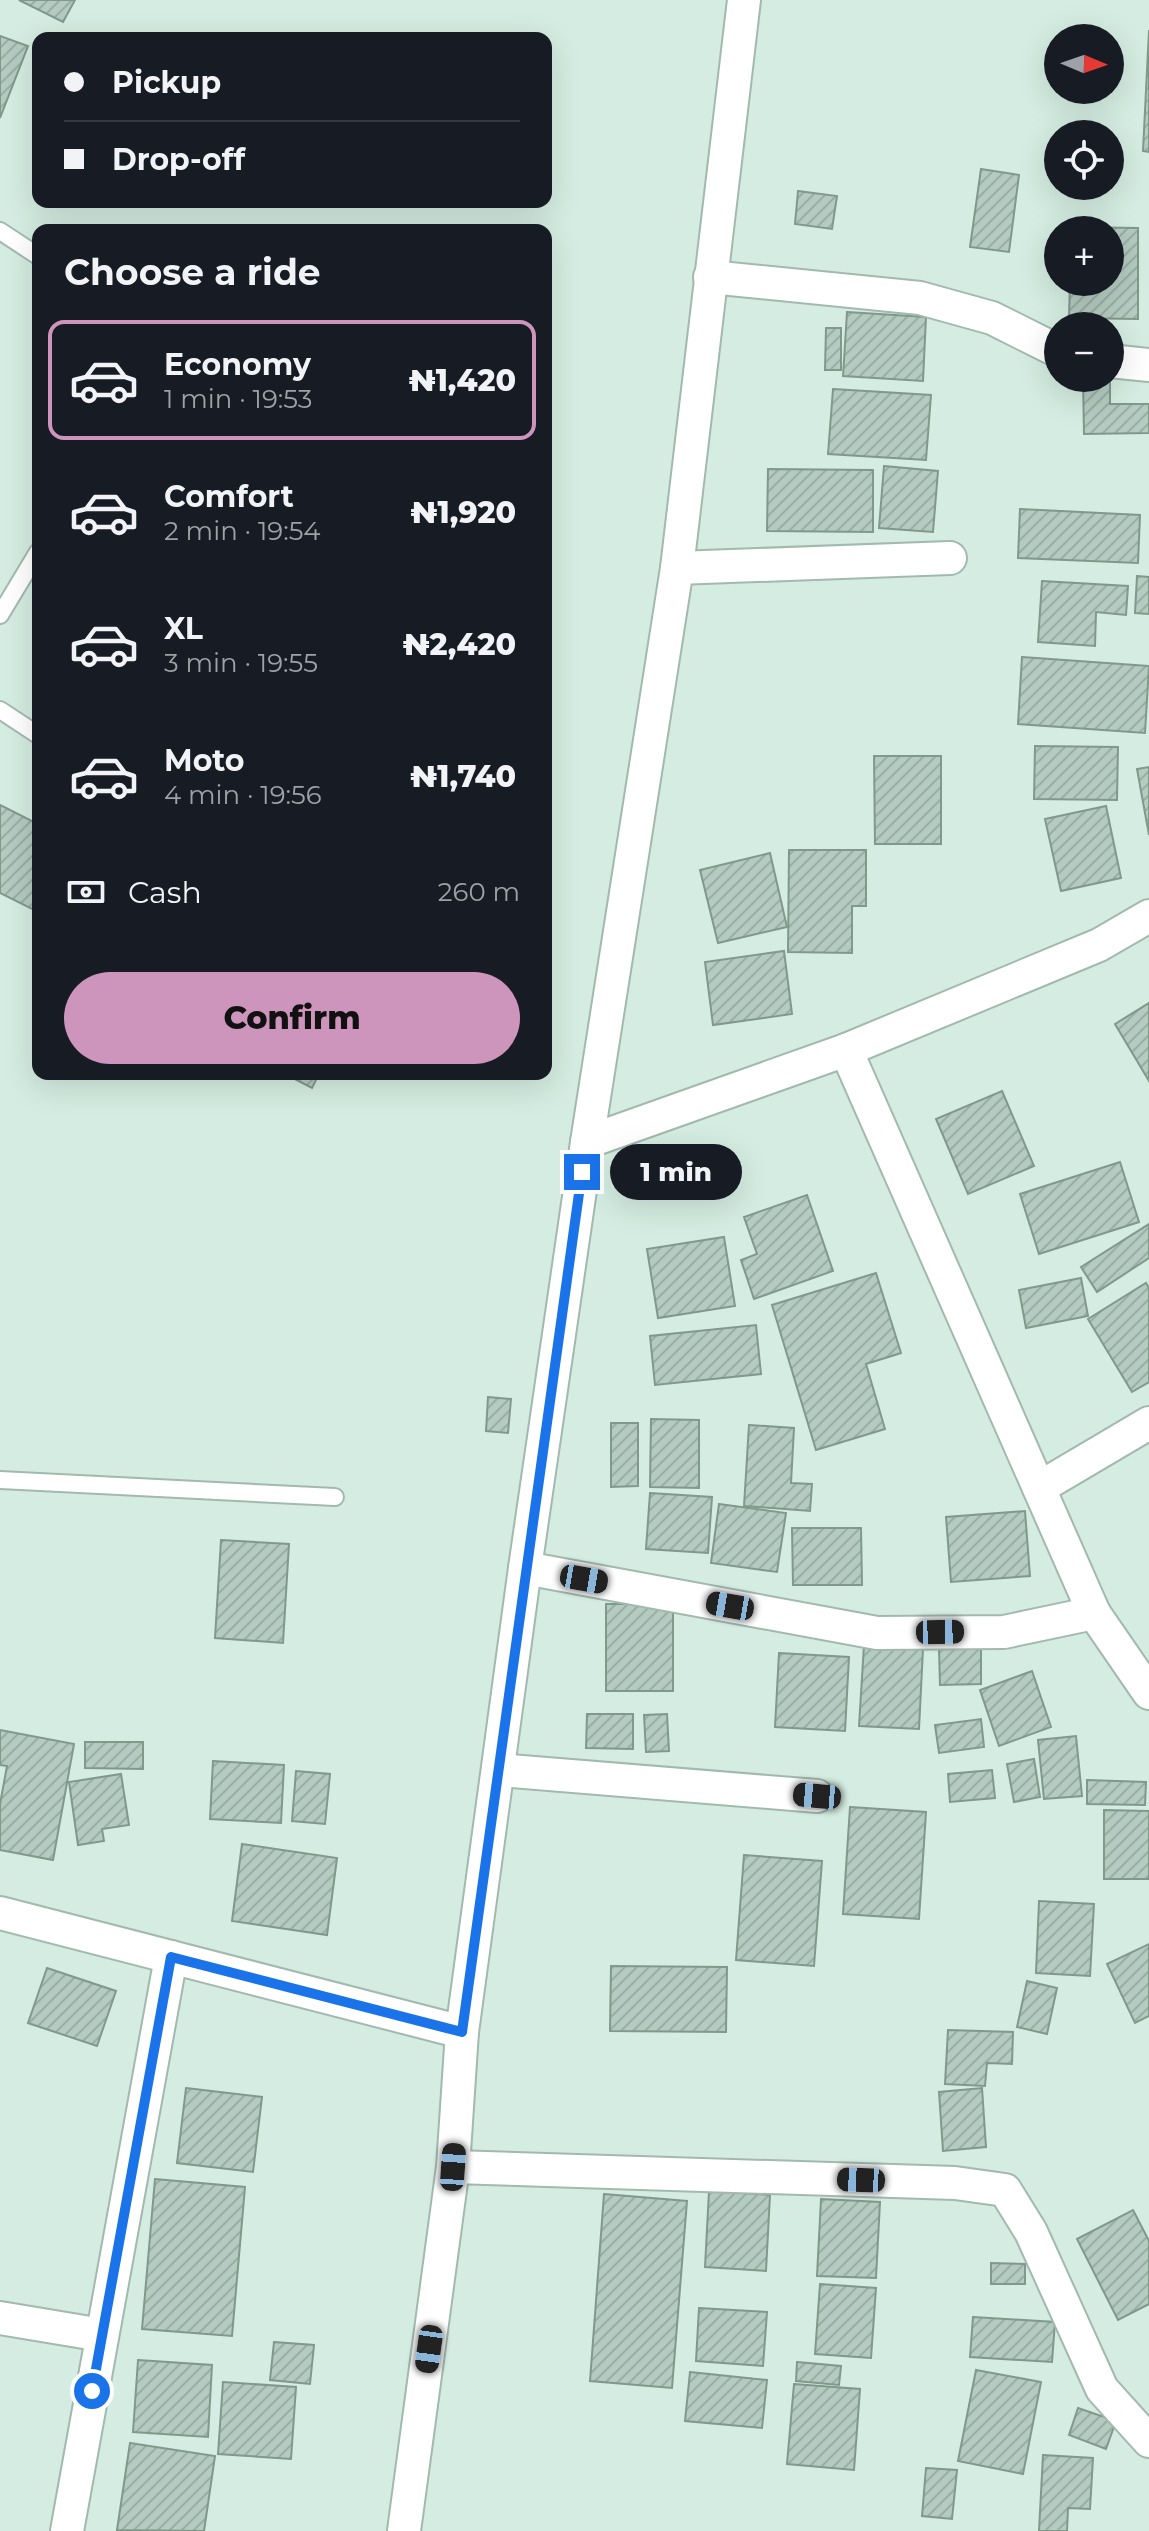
<!DOCTYPE html>
<html lang="en">
<head>
<meta charset="utf-8">
<style>
  body { margin:0; font-family:Montserrat,sans-serif; background:#20242c; color:#f1f3f6; height:100vh; display:flex; flex-direction:column; font-size:30px; white-space:nowrap }
  * { box-sizing:border-box; margin:0 }
  p { font-size:26px; color:#9ea1a6 }
  .icon { flex:none; width:44px; height:44px; fill:none; stroke:currentColor; stroke-width:2; stroke-linecap:round; stroke-linejoin:round }
  .map { position:relative; flex:1; overflow:hidden }
  .side { position:absolute; left:32px; top:224px; width:520px; height:856px; display:flex; flex-direction:column; background:#171b24; border-radius:16px; box-shadow:0 8px 32px #0002 }
  .side>* { flex:none }
  .top-card { position:absolute; left:32px; top:32px; width:520px; height:176px; border-radius:16px; box-shadow:0 8px 32px #0002; display:grid; align-content:center; height:176px; padding:0 32px; background:#171b24 }
  .needle { width:52px; rotate:92deg }
  .controls { position:absolute; left:1044px; top:24px; display:grid; gap:16px }
  .controls a { display:grid; place-items:center; width:80px; height:80px; border-radius:50%; background:#171b24; box-shadow:0 8px 32px #0002; font-size:40px }
  .end { position:absolute; width:36px; height:36px; margin:-18px; border:10px solid #1a73e8; background:#fff; box-shadow:0 0 0 4px #fff }
  .from { border-radius:50% }
  .bubble { position:absolute; height:56px; border-radius:28px; background:#171b24; box-shadow:0 8px 32px #0002; font-size:26px; font-weight:800; line-height:56px; text-align:center }
  .car { position:absolute; width:24px; height:48px; margin:-24px -12px; border-radius:10px; box-shadow:0 0 6px 2px #0007; background:linear-gradient(#222 24%,#8ab4d8 0 40%,#222 0 76%,#8ab4d8 0 86%,#222 0) }
  .top-card b { display:flex; align-items:center; gap:28px; height:76px; font-size:30px }
  .top-card b+b { border-top:2px solid #363941 }
  .top-card i { width:20px; height:20px; background:#f1f3f6 }
  ul { padding:0; list-style:none }
  li { display:flex; align-items:center; gap:24px; height:120px; margin:0 16px 12px; padding:0 16px; border:4px solid transparent; border-radius:16px }
  li div { flex:1 }
  li b { display:block; font-size:30px }
  li em { font-style:normal; font-weight:800 }
  li.active { border-color:#cd94bc }
  li>.icon { width:72px; height:72px; stroke-width:1.5 }
  h2 { padding:0 32px; font-size:36px; line-height:96px }
  .pay { display:flex; align-items:center; gap:20px; height:88px; padding:0 32px; font-size:30px }
  .pay p { margin-inline-start:auto }
  .button { display:flex; gap:16px; margin-top:auto; padding:16px 32px }
  .button a { flex:1; height:92px; border-radius:48px; background:#cd94bc; color:#111; font-size:32px; font-weight:800; line-height:92px; text-align:center }
  .map>svg:first-child { display:block }
  .building { fill:url(#building-hatch); stroke:#81988d; stroke-width:2 }
  .lines { fill:none; stroke-linecap:round; stroke-linejoin:round }
  .service-casing { stroke:#a2b9af; stroke-width:20 }
  .minor-casing { stroke:#a2b9af; stroke-width:36 }
  .service { stroke:#fff; stroke-width:16 }
  .minor { stroke:#fff; stroke-width:32 }
  .route { stroke:#1a73e8; stroke-width:10 }
</style>
</head>
<body>
<div class="map">
<svg width="1149" height="2531" viewBox="0 0 1149 2531">
  <defs>
    <pattern id="building-hatch" width="6" height="6" patternUnits="userSpaceOnUse" patternTransform="scale(2)"><rect width="6" height="6" fill="#b3cbc0"/><path d="M-1 1l2-2M0 6l6-6M5 7l2-2" fill="none" stroke="#9aaea5"/></pattern>
  </defs>
  <rect width="100%" height="100%" fill="#d4ece1"/>
  <g class="building">
    <path d="M 19,0 L 75,0 L 63,22 Z"/>
    <path d="M 1149,30 L 1149,152 L 1143,151 Z"/>
    <path d="M 0,36 L 28,46 L 0,118 Z"/>
    <path d="M 981,169 L 1019,175 L 1009,252 L 970,247 Z"/>
    <path d="M 798,191 L 837,196 L 832,229 L 795,224 Z"/>
    <path d="M 1070,227 L 1138,228 L 1138,319 L 1069,318 L 1070,282 L 1110,282 L 1110,230 L 1070,230 Z"/>
    <path d="M 847,312 L 926,317 L 923,381 L 843,376 Z"/>
    <path d="M 826,328 L 841,328 L 841,370 L 825,370 Z"/>
    <path d="M 1083,379 L 1110,379 L 1110,404 L 1149,404 L 1149,433 L 1084,434 Z"/>
    <path d="M 833,389 L 931,395 L 926,460 L 828,454 Z"/>
    <path d="M 884,466 L 938,471 L 933,532 L 879,528 Z"/>
    <path d="M 768,469 L 873,470 L 873,532 L 767,531 Z"/>
    <path d="M 1020,509 L 1140,515 L 1138,563 L 1018,558 Z"/>
    <path d="M 1137,576 L 1149,577 L 1149,614 L 1135,613 Z"/>
    <path d="M 1042,581 L 1128,586 L 1126,615 L 1096,612 L 1095,646 L 1038,642 Z"/>
    <path d="M 1022,657 L 1149,666 L 1145,733 L 1018,724 Z"/>
    <path d="M 1035,746 L 1118,747 L 1117,800 L 1034,799 Z"/>
    <path d="M 874,756 L 941,756 L 941,844 L 875,844 Z"/>
    <path d="M 1149,767 L 1149,835 L 1137,769 Z"/>
    <path d="M 0,805 L 38,824 L 38,912 L 0,893 Z"/>
    <path d="M 1106,806 L 1121,878 L 1061,891 L 1045,819 Z"/>
    <path d="M 789,850 L 866,850 L 866,906 L 852,906 L 852,953 L 788,952 Z"/>
    <path d="M 770,853 L 787,927 L 718,943 L 700,870 Z"/>
    <path d="M 784,951 L 792,1014 L 713,1025 L 705,962 Z"/>
    <path d="M 1149,1003 L 1149,1081 L 1115,1024 Z"/>
    <path d="M 285,1074 L 319,1074 L 312,1088 Z"/>
    <path d="M 1002,1091 L 1034,1166 L 968,1194 L 936,1119 Z"/>
    <path d="M 1120,1162 L 1139,1222 L 1039,1254 L 1020,1194 Z"/>
    <path d="M 807,1195 L 833,1271 L 754,1299 L 741,1260 L 757,1254 L 744,1217 Z"/>
    <path d="M 1149,1224 L 1149,1258 L 1097,1292 L 1081,1267 Z"/>
    <path d="M 724,1237 L 735,1306 L 658,1318 L 647,1249 Z"/>
    <path d="M 876,1273 L 901,1353 L 866,1364 L 885,1429 L 816,1450 L 772,1305 Z"/>
    <path d="M 1081,1278 L 1088,1316 L 1026,1328 L 1019,1290 Z"/>
    <path d="M 1146,1283 L 1149,1288 L 1149,1382 L 1132,1392 L 1088,1319 Z"/>
    <path d="M 756,1325 L 761,1374 L 655,1385 L 650,1336 Z"/>
    <path d="M 488,1397 L 511,1399 L 508,1433 L 486,1431 Z"/>
    <path d="M 651,1419 L 699,1420 L 699,1488 L 650,1487 Z"/>
    <path d="M 611,1423 L 638,1423 L 638,1486 L 611,1487 Z"/>
    <path d="M 749,1425 L 794,1428 L 791,1483 L 812,1484 L 810,1511 L 744,1506 Z"/>
    <path d="M 650,1493 L 712,1497 L 708,1553 L 646,1549 Z"/>
    <path d="M 719,1504 L 786,1513 L 777,1572 L 711,1563 Z"/>
    <path d="M 1025,1511 L 1030,1576 L 951,1582 L 946,1517 Z"/>
    <path d="M 792,1528 L 861,1528 L 862,1585 L 793,1585 Z"/>
    <path d="M 221,1540 L 289,1544 L 283,1643 L 215,1638 Z"/>
    <rect x="606" y="1604" width="67" height="87"/>
    <path d="M 864,1645 L 923,1649 L 919,1729 L 859,1726 Z"/>
    <path d="M 981,1647 L 981,1684 L 940,1685 L 939,1649 Z"/>
    <path d="M 779,1653 L 849,1657 L 845,1731 L 775,1727 Z"/>
    <path d="M 1032,1671 L 1051,1727 L 999,1746 L 980,1690 Z"/>
    <path d="M 587,1714 L 633,1714 L 633,1749 L 586,1748 Z"/>
    <path d="M 667,1714 L 669,1751 L 646,1752 L 644,1715 Z"/>
    <path d="M 981,1719 L 984,1747 L 939,1753 L 935,1725 Z"/>
    <path d="M 0,1730 L 74,1744 L 53,1860 L 0,1850 L 0,1804 L 7,1766 L 0,1765 Z"/>
    <path d="M 1076,1736 L 1082,1796 L 1044,1799 L 1038,1740 Z"/>
    <path d="M 85,1742 L 143,1742 L 143,1769 L 85,1768 Z"/>
    <path d="M 1034,1759 L 1040,1797 L 1014,1802 L 1007,1764 Z"/>
    <path d="M 213,1761 L 284,1765 L 281,1823 L 210,1819 Z"/>
    <path d="M 992,1770 L 995,1798 L 950,1802 L 948,1774 Z"/>
    <path d="M 296,1771 L 330,1774 L 325,1824 L 292,1821 Z"/>
    <path d="M 121,1774 L 129,1825 L 102,1829 L 104,1841 L 78,1845 L 69,1782 Z"/>
    <path d="M 1087,1780 L 1146,1782 L 1145,1805 L 1087,1804 Z"/>
    <path d="M 850,1807 L 926,1812 L 919,1919 L 843,1914 Z"/>
    <path d="M 1104,1810 L 1149,1811 L 1149,1879 L 1104,1879 Z"/>
    <path d="M 242,1844 L 337,1858 L 327,1935 L 232,1921 Z"/>
    <path d="M 744,1855 L 822,1861 L 814,1966 L 736,1960 Z"/>
    <path d="M 1039,1901 L 1094,1904 L 1090,1976 L 1036,1973 Z"/>
    <path d="M 1149,1944 L 1149,2016 L 1135,2023 L 1107,1964 Z"/>
    <path d="M 611,1966 L 727,1967 L 726,2032 L 610,2031 Z"/>
    <path d="M 47,1968 L 116,1991 L 97,2046 L 28,2023 Z"/>
    <path d="M 1027,1981 L 1057,1988 L 1047,2034 L 1017,2027 Z"/>
    <path d="M 948,2030 L 1013,2032 L 1012,2064 L 987,2063 L 985,2086 L 945,2084 Z"/>
    <path d="M 186,2088 L 262,2097 L 253,2172 L 177,2163 Z"/>
    <path d="M 982,2088 L 986,2147 L 943,2151 L 939,2092 Z"/>
    <path d="M 155,2179 L 245,2187 L 232,2336 L 142,2329 Z"/>
    <path d="M 709,2191 L 770,2195 L 766,2271 L 705,2267 Z"/>
    <path d="M 604,2194 L 687,2201 L 672,2388 L 590,2381 Z"/>
    <path d="M 821,2199 L 880,2202 L 876,2278 L 817,2276 Z"/>
    <path d="M 1133,2210 L 1149,2241 L 1149,2304 L 1118,2320 L 1077,2239 Z"/>
    <path d="M 991,2263 L 1025,2264 L 1025,2284 L 991,2284 Z"/>
    <path d="M 820,2284 L 876,2288 L 871,2358 L 815,2354 Z"/>
    <path d="M 699,2308 L 767,2312 L 763,2366 L 696,2361 Z"/>
    <path d="M 973,2317 L 1055,2322 L 1052,2362 L 970,2357 Z"/>
    <path d="M 274,2342 L 314,2345 L 310,2384 L 270,2380 Z"/>
    <path d="M 138,2360 L 212,2365 L 208,2437 L 133,2432 Z"/>
    <path d="M 797,2362 L 841,2366 L 839,2385 L 796,2381 Z"/>
    <path d="M 976,2370 L 1041,2382 L 1023,2474 L 958,2461 Z"/>
    <path d="M 690,2372 L 767,2380 L 762,2428 L 685,2421 Z"/>
    <path d="M 223,2382 L 296,2387 L 291,2459 L 218,2454 Z"/>
    <path d="M 794,2384 L 860,2389 L 854,2470 L 787,2464 Z"/>
    <path d="M 1078,2408 L 1116,2421 L 1106,2449 L 1069,2435 Z"/>
    <path d="M 130,2443 L 215,2456 L 204,2531 L 117,2530 Z"/>
    <path d="M 1043,2455 L 1093,2458 L 1090,2509 L 1068,2508 L 1067,2531 L 1039,2531 Z"/>
    <path d="M 926,2468 L 957,2470 L 952,2519 L 922,2516 Z"/>
  </g>
  <g class="lines">
    <g class="service-casing">
      <g id="service">
        <path d="M 0,231 L 38,256"/>
        <path d="M 0,615 L 38,552"/>
        <path d="M 0,710 L 38,735"/>
        <path d="M 0,1480 L 335,1497"/>
      </g>
    </g>
    <g class="minor-casing">
      <g id="minor">
        <path d="M 710,277 L 920,298 L 992,318 L 1058,351"/>
        <path d="M 1110,361 L 1149,365"/>
        <path d="M 677,568 L 950,558"/>
        <path d="M 846,1050 L 1094,1613 L 1149,1693"/>
        <path d="M 587,1142 L 846,1050 L 1099,945 L 1149,916"/>
        <path d="M 1039,1488 L 1149,1423"/>
        <path d="M 525,1568 L 877,1633 L 1004,1632 L 1094,1613"/>
        <path d="M 498,1770 L 817,1796"/>
        <path d="M 0,1913 L 462,2032"/>
        <path d="M 453,2167 L 955,2183 L 1005,2190 L 1031,2232 L 1102,2389 L 1149,2441"/>
        <path d="M 0,2318 L 102,2335"/>
        <path d="M 67,2531 L 171,1957"/>
        <path d="M 404,2531 L 453,2167 L 462,2032 L 525,1568 L 587,1142 L 677,568 L 744,0"/>
      </g>
    </g>
    <use href="#service" class="service"/>
    <use href="#minor" class="minor"/>
  </g>
  <g class="lines">
    <path class="route" d="M 92,2391 L 171,1957 L 462,2032 L 582,1172"/>
  </g>
</svg>
<div class="controls">
<a><svg class="needle" viewBox="-14 -14 28 28"><path d="M0-13l5 13h-10z" fill="#e53935"/><path d="M0 13l5-13h-10z" fill="#9ea1a6"/></svg></a>
<a><svg class="icon" aria-label="locate" viewBox="0 0 24 24"><circle cx="12" cy="12" r="6"/><path d="M12 2v4M12 18v4M2 12h4M18 12h4"/></svg></a>
<a>+</a>
<a>−</a>
</div>
<i class="end from" style="left:92px;top:2391px"></i>
<i class="end" style="left:582px;top:1172px"></i>
<div class="bubble" style="left:610px;top:1144px;width:132px">1 min</div>
<i class="car" style="left:584px;top:1579px;rotate:100deg"></i>
<i class="car" style="left:730px;top:1606px;rotate:280deg"></i>
<i class="car" style="left:940px;top:1632px;rotate:89deg"></i>
<i class="car" style="left:817px;top:1796px;rotate:275deg"></i>
<i class="car" style="left:453px;top:2167px;rotate:4deg"></i>
<i class="car" style="left:861px;top:2180px;rotate:272deg"></i>
<i class="car" style="left:429px;top:2349px;rotate:188deg"></i>
<div class="top-card">
<b><i class="from"></i>Pickup</b>
<b><i></i>Drop-off</b>
</div>
<section class="side">
<h2>Choose a ride</h2>
<ul>
<li class="active"><svg class="icon" aria-label="car" viewBox="0 0 24 24"><path d="M5 17H2v-5l4-1 3-4h7l3 4 3 1v5h-3M9 17h6M6 11h13"/><circle cx="7" cy="17" r="2"/><circle cx="17" cy="17" r="2"/></svg><div><b>Economy</b><p>1 min · 19:53</p></div><em>₦1,420</em></li>
<li><svg class="icon" aria-label="car" viewBox="0 0 24 24"><path d="M5 17H2v-5l4-1 3-4h7l3 4 3 1v5h-3M9 17h6M6 11h13"/><circle cx="7" cy="17" r="2"/><circle cx="17" cy="17" r="2"/></svg><div><b>Comfort</b><p>2 min · 19:54</p></div><em>₦1,920</em></li>
<li><svg class="icon" aria-label="car" viewBox="0 0 24 24"><path d="M5 17H2v-5l4-1 3-4h7l3 4 3 1v5h-3M9 17h6M6 11h13"/><circle cx="7" cy="17" r="2"/><circle cx="17" cy="17" r="2"/></svg><div><b>XL</b><p>3 min · 19:55</p></div><em>₦2,420</em></li>
<li><svg class="icon" aria-label="car" viewBox="0 0 24 24"><path d="M5 17H2v-5l4-1 3-4h7l3 4 3 1v5h-3M9 17h6M6 11h13"/><circle cx="7" cy="17" r="2"/><circle cx="17" cy="17" r="2"/></svg><div><b>Moto</b><p>4 min · 19:56</p></div><em>₦1,740</em></li>
</ul>
<div class="pay"><svg class="icon" aria-label="cash" viewBox="0 0 24 24"><path d="M3 7h18v10H3z"/><circle cx="12" cy="12" r="2"/></svg>Cash<p>260 m</p></div>
<div class="button"><a>Confirm</a></div>
</section>
</div>
</body>
</html>
